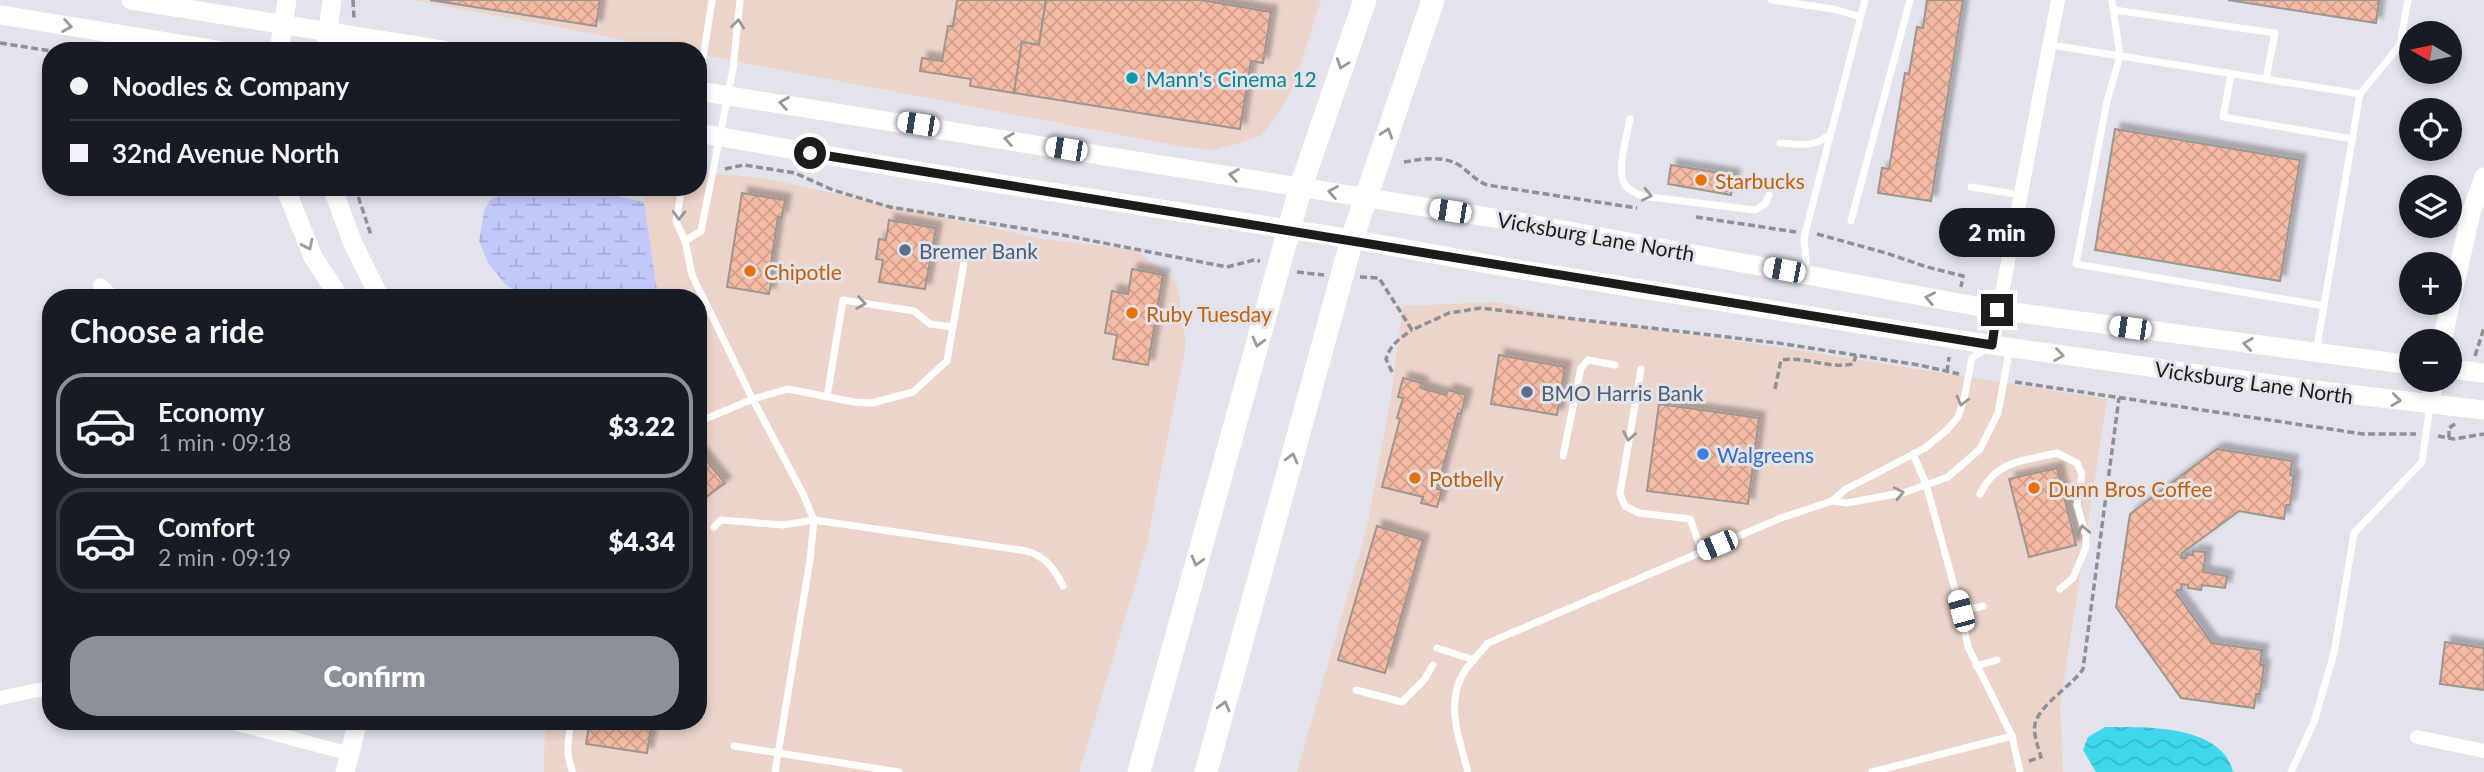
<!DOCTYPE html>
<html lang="en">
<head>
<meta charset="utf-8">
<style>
  body { margin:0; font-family:Lato,sans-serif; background:#242831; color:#f1f3f6; height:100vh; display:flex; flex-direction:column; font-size:26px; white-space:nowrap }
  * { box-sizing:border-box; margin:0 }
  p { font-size:23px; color:#9ea1a6 }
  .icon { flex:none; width:38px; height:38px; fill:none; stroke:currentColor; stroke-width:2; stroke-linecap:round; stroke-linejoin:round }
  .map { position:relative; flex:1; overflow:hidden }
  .details { position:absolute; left:42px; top:289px; width:665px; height:441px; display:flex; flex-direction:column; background:#171b24; border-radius:28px; box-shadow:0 4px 10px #0003 }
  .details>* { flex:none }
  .guide { position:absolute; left:42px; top:42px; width:665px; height:154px; border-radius:28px; box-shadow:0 4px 10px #0003; display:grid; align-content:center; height:154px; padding:0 28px; background:#171b24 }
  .needle { width:46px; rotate:279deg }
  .fabs { position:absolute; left:2399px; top:21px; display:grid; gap:14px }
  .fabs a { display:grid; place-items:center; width:63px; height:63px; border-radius:50%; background:#171b24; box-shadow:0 4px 10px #0003; font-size:35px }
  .end { position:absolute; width:32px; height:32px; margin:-16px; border:9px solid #1c1c1f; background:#fff; box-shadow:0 0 0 4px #fff }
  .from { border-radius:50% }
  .bubble { position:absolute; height:49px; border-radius:24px; background:#171b24; box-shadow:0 4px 10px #0003; font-size:23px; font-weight:800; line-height:49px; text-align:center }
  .car { position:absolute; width:21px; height:42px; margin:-21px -10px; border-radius:9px; box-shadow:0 0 5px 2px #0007; background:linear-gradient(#fff 24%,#345 0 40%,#fff 0 76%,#345 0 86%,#fff 0) }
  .guide b { display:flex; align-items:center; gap:24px; height:66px; font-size:26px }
  .guide b+b { border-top:2px solid #363941 }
  .guide i { width:18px; height:18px; background:#f1f3f6 }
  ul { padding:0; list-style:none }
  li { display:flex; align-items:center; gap:21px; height:105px; margin:0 14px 10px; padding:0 14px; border:4px solid #363941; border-radius:28px }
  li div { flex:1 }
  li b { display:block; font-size:26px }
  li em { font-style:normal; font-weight:800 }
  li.selected { border-color:#8c9099 }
  li>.icon { width:63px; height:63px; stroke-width:1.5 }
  h2 { padding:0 28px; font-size:32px; line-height:84px }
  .action { display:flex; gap:14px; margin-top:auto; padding:14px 28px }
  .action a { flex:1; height:80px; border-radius:28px; background:#8c9099; color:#fff; font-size:28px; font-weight:800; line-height:80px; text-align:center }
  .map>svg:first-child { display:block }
  .commercial { fill:#ecd4cb }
  .wetland { fill:url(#wetland-marsh) }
  .water { fill:url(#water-waves) }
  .building { fill:url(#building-cross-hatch); stroke:#9d9591; stroke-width:2; filter:url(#shadow) }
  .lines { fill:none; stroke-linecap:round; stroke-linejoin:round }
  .path { stroke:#8f9096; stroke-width:3.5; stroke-dasharray:7 3.5; stroke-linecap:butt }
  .lane { stroke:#fff; stroke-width:7 }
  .street { stroke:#fff; stroke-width:14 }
  .secondary { stroke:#fff; stroke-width:19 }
  .primary { stroke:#fff; stroke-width:23 }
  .oneway { stroke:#99999a }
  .route { stroke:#1c1c1f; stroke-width:9 }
  .culture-dot { fill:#0f9aa8; stroke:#e2e3eb; stroke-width:2.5 }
  .food-dot { fill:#e8710a; stroke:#e2e3eb; stroke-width:2.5 }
  .service-dot { fill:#5c6f8a; stroke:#e2e3eb; stroke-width:2.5 }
  .shop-dot { fill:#3f7fe0; stroke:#e2e3eb; stroke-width:2.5 }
  .labels { text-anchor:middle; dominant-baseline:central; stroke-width:6; stroke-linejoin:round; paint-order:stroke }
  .culture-label { font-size:21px; fill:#0d838f; stroke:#e2e3eb; text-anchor:start }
  .food-label { font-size:21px; fill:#c56008; stroke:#e2e3eb; text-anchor:start }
  .street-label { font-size:21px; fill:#1c1c1f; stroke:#e2e3eb }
  .service-label { font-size:21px; fill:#4e5e75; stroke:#e2e3eb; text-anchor:start }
  .shop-label { font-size:21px; fill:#366cbe; stroke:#e2e3eb; text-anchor:start }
</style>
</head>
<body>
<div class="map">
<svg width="2484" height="772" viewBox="0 0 2484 772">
  <defs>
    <pattern id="wetland-marsh" width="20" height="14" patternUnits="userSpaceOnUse" patternTransform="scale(1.75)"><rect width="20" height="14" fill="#c2c9fd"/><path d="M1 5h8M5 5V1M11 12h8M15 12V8" fill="none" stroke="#a6acd8"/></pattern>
    <pattern id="water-waves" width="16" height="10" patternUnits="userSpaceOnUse" patternTransform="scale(1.75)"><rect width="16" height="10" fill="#3fd7eb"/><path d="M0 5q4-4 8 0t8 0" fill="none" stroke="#37b8c9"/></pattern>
    <pattern id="building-cross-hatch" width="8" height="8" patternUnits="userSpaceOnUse" patternTransform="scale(1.75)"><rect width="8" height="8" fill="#f4baa3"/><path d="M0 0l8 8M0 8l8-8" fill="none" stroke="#d19f8c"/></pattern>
    <filter id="shadow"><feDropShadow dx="6" dy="-6" stdDeviation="2" flood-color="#0004"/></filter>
  </defs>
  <rect width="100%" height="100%" fill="#e2e3eb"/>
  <g class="commercial">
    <path d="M 415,0 L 1321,0 L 1293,87 L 1280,111 L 1261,136 L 1215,150 L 1184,147 L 698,54 L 698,51 L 681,51 Z"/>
    <path d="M 698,172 L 768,179 L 1042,239 L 1136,250 L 1177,282 L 1186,344 L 1146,548 L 1079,772 L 544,772 L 545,721 L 698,721 L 698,298 L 658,297 L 642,187 L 698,187 Z"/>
    <path d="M 1496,302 L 1562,317 L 1764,345 L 2107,399 L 2060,706 L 2063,772 L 1297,772 L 1367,527 L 1391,396 L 1403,306 Z"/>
  </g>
  <path class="wetland" d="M 537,187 L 578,188 L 644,202 L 658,297 L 523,297 L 505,284 L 488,263 L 479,241 L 484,211 L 490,200 L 506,191 Z"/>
  <path class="water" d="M 2105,727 C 2144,727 2222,724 2233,772 L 2096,772 L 2083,750 L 2088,737 Z"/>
  <g class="building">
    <path d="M 430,0 L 600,0 L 596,26 Z"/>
    <path d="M 957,0 L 1046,0 L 1039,45 L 1022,42 L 1014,93 L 970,86 L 971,79 L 920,71 L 922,58 L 942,61 L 948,26 L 953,26 Z"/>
    <path d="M 1046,0 L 1201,0 L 1271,12 L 1263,63 L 1251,61 L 1240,129 L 1014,93 L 1022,42 L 1039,45 Z"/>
    <path d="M 1927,0 L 1963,0 L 1931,201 L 1878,193 L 1882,168 L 1889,169 L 1905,73 L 1909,74 L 1917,27 L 1923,28 Z"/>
    <path d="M 2228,0 L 2379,0 L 2376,23 Z"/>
    <path d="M 2115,129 L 2300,160 L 2280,281 L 2095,250 Z"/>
    <path d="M 1671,165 L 1734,175 L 1731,195 L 1668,184 Z"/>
    <path d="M 742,193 L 785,200 L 782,217 L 778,217 L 769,277 L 772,277 L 769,294 L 727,287 Z"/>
    <path d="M 889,220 L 936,228 L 925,289 L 879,282 L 883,260 L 876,259 L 879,239 L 886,240 Z"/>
    <path d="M 1132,269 L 1163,275 L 1148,365 L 1113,359 L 1117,335 L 1105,333 L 1112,291 L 1128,294 Z"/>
    <path d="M 1499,355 L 1565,367 L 1557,415 L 1491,404 Z"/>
    <path d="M 1403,378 L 1422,383 L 1421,388 L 1446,395 L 1448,390 L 1466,395 L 1461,414 L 1458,413 L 1437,489 L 1442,490 L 1437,507 L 1421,503 L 1423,497 L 1382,487 L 1400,419 L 1397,418 L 1403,398 L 1398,397 Z"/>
    <path d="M 1659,404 L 1759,418 L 1748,504 L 1647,491 Z"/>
    <path d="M 2217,449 L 2292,461 L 2290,475 L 2294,476 L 2290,505 L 2286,505 L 2284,519 L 2239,511 L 2182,553 L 2181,558 L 2186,558 L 2187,554 L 2193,555 L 2193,551 L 2206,552 L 2203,572 L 2227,576 L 2225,588 L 2202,585 L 2201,590 L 2188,588 L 2188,585 L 2182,584 L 2181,590 L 2177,590 L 2176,593 L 2212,643 L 2262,650 L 2260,665 L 2264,665 L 2260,694 L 2256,694 L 2254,708 L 2181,698 L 2116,607 L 2130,514 Z"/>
    <path d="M 698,450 L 725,483 L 698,503 Z"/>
    <path d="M 2057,468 L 2076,545 L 2029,557 L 2009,479 Z"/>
    <path d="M 1377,526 L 1423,540 L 1385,673 L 1338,660 Z"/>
    <path d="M 2445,642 L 2484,648 L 2484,690 L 2440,684 Z"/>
    <path d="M 590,721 L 652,721 L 647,753 L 586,744 Z"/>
  </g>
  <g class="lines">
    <g class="path">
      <path d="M 353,0 L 354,19"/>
      <path d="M 0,43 L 51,51"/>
      <path d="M 1404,162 C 1422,159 1442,155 1459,165 C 1469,172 1475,180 1487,185 L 1637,208"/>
      <path d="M 725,169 L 744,165 L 795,173 L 833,190 L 890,207 L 1063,235 L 1227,267 L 1254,260 L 1260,261"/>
      <path d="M 355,187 L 371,235"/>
      <path d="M 1696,217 L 1796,232"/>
      <path d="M 1817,234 L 1886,253 L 1927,267 L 1963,276 L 1961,287"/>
      <path d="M 1297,272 L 1324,275"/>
      <path d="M 1360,277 L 1379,278 L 1412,330 L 1449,313 L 1481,308 L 1778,343 L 1919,365 L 1959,374"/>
      <path d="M 2475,356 L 2484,328"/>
      <path d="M 1392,372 L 1386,359 C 1390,345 1400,338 1412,330"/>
      <path d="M 1947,372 L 1949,357"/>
      <path d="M 2015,382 L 2363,434 L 2416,434"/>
      <path d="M 1775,389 L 1781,360 C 1805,356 1828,369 1853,364 L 1856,356"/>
      <path d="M 2438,436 L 2454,439 L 2484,434"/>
      <path d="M 2449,438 L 2449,428 L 2455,424"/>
      <path d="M 2029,761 L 2041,757 C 2038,746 2033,735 2035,724 C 2039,705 2072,686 2083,669 L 2119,398"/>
    </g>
    <g class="lane">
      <path d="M 1771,0 L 1833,9 L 1861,17"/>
      <path d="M 2112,0 L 2120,56 L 2107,101 L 2076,264 L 2324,306"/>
      <path d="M 2114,10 L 2275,33 L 2266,79"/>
      <path d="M 2051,45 L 2360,94"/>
      <path d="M 2231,74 L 2223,117 L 2353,139"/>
      <path d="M 1630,119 C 1627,135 1617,169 1624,183 C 1627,190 1635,192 1642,196 L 1755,210 L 1765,204 L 1769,195"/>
      <path d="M 698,127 L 703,92 L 702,65 L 712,0"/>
      <path d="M 1780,143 C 1799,144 1814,148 1829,135"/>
      <path d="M 682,187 L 676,221 L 685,241 L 692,275 L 750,394 L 803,494 L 814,520 L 810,560 L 775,772"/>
      <path d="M 1971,187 L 2022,195"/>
      <path d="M 1851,221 L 1910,0"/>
      <path d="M 685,241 L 701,231 L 733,69 L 740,0"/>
      <path d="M 1807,273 L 1804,238 L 1865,0"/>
      <path d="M 2316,352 L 2360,94 L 2400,45 L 2408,0"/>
      <path d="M 1641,369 L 1620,494 L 1625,506 L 1639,513 L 1690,519 L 1702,552"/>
      <path d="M 827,397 L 843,300 L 914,311 L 930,324 L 953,327"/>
      <path d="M 698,422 L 753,399 L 788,389 L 854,402 L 872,403 L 913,392 L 947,361 L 964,263"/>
      <path d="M 1913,454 L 1926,484 L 1961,611 L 1968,647 L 2012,736 L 2020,772"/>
      <path d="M 1563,456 L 1581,368 L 1588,360 L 1615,365"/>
      <path d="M 1980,494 C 1996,460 2023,461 2057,453 L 2077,463 L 2082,474 L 2077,505 L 2086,536 L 2086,547 L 2073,578 L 2060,589"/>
      <path d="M 1832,501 L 1847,503 L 1906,492 L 1948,477 L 1980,449 L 1998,413 L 2009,353 L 2005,351"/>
      <path d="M 714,527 L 721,520 L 783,525 L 814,520 L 1027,551 C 1047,558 1054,568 1063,586"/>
      <path d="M 1961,611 L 1983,606"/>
      <path d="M 1437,648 L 1474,660"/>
      <path d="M 1976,666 L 1997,660"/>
      <path d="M 1356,690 L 1402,702 L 1424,680 L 1433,665"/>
      <path d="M 571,721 C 568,740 565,754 573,772"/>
      <path d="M 734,746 L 899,772"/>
      <path d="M 1468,772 C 1460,741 1445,705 1463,674 C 1469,663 1480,653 1488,643 L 1781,518 L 1832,501 L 1846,489 L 1925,448 L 1947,430 L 1958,417 L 1964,399 L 1972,358 L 1985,349"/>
      <path d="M 1872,772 L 2012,736"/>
      <path d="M 2291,772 L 2314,722 L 2334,653 L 2354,533 L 2422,462 L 2430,405"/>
    </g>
    <g class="street">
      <path d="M 100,285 L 114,298"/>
      <path d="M 1992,345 L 2058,0"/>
      <path d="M 0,698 L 38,690 L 51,690"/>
      <path d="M 227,721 L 350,754"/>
      <path d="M 2417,737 L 2484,751"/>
    </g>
    <g class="secondary">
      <path d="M 131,0 L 448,51"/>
      <path d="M 0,15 L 222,51"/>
      <path d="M 279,51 L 287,0"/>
      <path d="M 325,51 L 332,0"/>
      <path d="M 698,91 L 1531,224 L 1997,310 L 2412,365"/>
      <path d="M 698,133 L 918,171 L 1352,239 L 1510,268 L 1992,345 L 2314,390 L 2484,410"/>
      <path d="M 285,187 L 313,257 L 340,298"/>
      <path d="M 332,187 L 354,246 L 380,298"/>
      <path d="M 2442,341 L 2471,213 L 2484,177"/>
      <path d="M 2450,369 L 2484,373"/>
      <path d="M 2430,404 L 2434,380"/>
      <path d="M 345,772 L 358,721"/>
    </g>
    <g class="primary">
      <path d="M 1139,772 L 1301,186 L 1365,0"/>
      <path d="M 1206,772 L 1352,239 L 1433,0"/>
    </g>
  </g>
  <defs><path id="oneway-chevron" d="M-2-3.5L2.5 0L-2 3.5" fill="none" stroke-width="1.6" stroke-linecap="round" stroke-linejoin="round" transform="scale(1.75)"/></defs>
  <g class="oneway">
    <use href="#oneway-chevron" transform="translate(738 24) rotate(-84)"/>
    <use href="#oneway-chevron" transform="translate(67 26) rotate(9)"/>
    <use href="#oneway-chevron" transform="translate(1342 64) rotate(109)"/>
    <use href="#oneway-chevron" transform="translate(784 103) rotate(-171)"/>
    <use href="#oneway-chevron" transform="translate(1387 133) rotate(-72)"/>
    <use href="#oneway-chevron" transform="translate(1009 139) rotate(-171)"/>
    <use href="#oneway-chevron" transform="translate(1234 175) rotate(-171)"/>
    <use href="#oneway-chevron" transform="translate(1333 192) rotate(-170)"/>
    <use href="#oneway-chevron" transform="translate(1647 195) rotate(13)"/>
    <use href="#oneway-chevron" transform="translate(679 215) rotate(92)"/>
    <use href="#oneway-chevron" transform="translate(308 245) rotate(64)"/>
    <use href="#oneway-chevron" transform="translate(1930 298) rotate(-169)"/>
    <use href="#oneway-chevron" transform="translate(861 303) rotate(9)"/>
    <use href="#oneway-chevron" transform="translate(1258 342) rotate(105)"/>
    <use href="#oneway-chevron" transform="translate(2248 344) rotate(-172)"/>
    <use href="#oneway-chevron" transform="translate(2059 355) rotate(8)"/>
    <use href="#oneway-chevron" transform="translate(2396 400) rotate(7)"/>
    <use href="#oneway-chevron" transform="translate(1962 401) rotate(105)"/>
    <use href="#oneway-chevron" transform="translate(1629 436) rotate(100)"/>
    <use href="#oneway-chevron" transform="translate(1292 458) rotate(-75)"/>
    <use href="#oneway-chevron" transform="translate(1899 493) rotate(-13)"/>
    <use href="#oneway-chevron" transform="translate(2083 530) rotate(-101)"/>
    <use href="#oneway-chevron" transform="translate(1197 561) rotate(106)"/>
    <use href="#oneway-chevron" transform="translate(1224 706) rotate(-75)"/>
  </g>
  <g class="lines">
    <path class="route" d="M 810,153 L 1992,345 L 1997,310"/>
  </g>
  <circle class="culture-dot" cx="1132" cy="78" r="7"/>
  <g class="food-dot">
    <circle cx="1701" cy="180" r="7"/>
    <circle cx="750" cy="271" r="7"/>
    <circle cx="1132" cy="313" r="7"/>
    <circle cx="1415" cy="478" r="7"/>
    <circle cx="2034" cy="488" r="7"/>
  </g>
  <g class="service-dot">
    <circle cx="905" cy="250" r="7"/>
    <circle cx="1527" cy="392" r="7"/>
  </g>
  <circle class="shop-dot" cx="1703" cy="454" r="7"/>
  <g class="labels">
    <g class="culture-label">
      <text x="1146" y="78">Mann's Cinema 12</text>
    </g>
    <g class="food-label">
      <text x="1715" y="180">Starbucks</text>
      <text x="764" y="271">Chipotle</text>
      <text x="1146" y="313">Ruby Tuesday</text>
      <text x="1429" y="478">Potbelly</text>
      <text x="2048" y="488">Dunn Bros Coffee</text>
    </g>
    <g class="street-label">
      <text transform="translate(1596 236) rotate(10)">Vicksburg Lane North</text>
      <text transform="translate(2254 382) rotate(8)">Vicksburg Lane North</text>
    </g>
    <g class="service-label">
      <text x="919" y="250">Bremer Bank</text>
      <text x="1541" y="392">BMO Harris Bank</text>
    </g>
    <g class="shop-label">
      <text x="1717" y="454">Walgreens</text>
    </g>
  </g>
</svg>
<div class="fabs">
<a><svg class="needle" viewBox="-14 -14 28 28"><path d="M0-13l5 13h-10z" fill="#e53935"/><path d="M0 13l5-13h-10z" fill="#9ea1a6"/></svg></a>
<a><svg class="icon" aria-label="locate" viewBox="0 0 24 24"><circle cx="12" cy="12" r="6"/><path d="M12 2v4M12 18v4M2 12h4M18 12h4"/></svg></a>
<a><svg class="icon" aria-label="layers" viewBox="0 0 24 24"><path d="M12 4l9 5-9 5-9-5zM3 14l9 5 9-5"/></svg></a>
<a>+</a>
<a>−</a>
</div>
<i class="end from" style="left:810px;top:153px"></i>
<i class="end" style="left:1997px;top:310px"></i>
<div class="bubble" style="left:1939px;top:208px;width:116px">2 min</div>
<i class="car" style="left:918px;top:124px;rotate:279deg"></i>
<i class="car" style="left:1066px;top:149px;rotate:279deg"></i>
<i class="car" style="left:1450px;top:211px;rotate:279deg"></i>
<i class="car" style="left:1784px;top:270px;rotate:281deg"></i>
<i class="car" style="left:2130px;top:328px;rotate:278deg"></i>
<i class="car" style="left:1717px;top:545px;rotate:247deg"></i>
<i class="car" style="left:1961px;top:611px;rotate:345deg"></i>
<div class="guide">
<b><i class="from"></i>Noodles &amp; Company</b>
<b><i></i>32nd Avenue North</b>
</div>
<section class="details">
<h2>Choose a ride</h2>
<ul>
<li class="selected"><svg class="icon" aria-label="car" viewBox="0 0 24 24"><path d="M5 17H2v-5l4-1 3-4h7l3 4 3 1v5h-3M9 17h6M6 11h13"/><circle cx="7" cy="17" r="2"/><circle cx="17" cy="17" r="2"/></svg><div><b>Economy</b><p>1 min · 09:18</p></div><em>$3.22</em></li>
<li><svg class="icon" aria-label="car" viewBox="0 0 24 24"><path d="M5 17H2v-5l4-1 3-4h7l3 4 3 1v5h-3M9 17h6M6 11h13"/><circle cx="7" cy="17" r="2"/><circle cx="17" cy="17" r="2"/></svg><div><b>Comfort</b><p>2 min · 09:19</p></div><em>$4.34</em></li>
</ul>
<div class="action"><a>Confirm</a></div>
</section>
</div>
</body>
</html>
